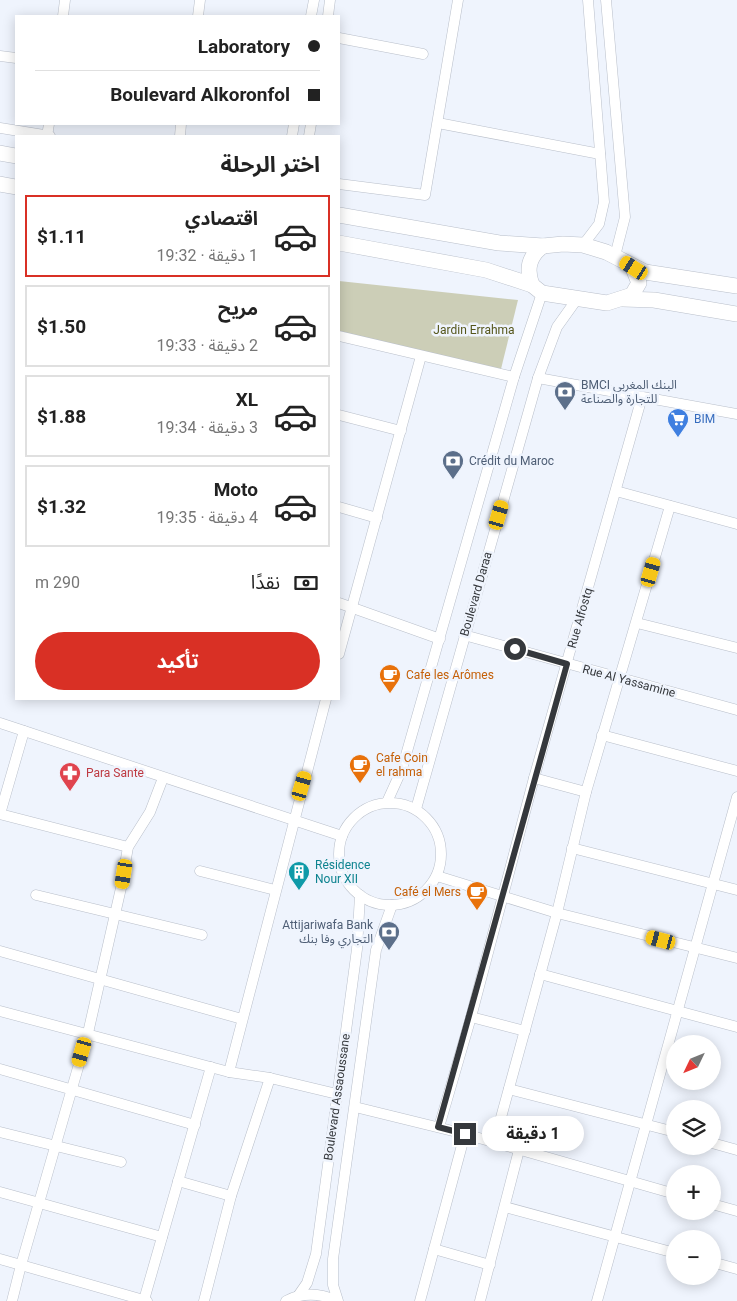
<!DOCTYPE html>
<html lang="ar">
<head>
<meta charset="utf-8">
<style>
  body { margin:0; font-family:Roboto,"Noto Sans Arabic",sans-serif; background:#f2f2f2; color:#222; direction:rtl; height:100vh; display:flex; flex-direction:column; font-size:19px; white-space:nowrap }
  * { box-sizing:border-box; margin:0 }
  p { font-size:16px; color:#767676 }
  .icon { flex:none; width:28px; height:28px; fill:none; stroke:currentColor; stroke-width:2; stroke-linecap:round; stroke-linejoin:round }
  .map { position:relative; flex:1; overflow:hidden; direction:ltr }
  .panel { position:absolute; left:15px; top:135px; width:325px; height:565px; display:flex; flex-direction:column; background:#fff; border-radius:0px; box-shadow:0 2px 12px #0003; direction:rtl }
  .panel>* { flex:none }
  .hud { position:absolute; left:15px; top:15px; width:325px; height:110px; border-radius:0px; box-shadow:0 2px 12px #0003; direction:rtl; display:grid; align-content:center; height:110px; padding:0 20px; background:#fff }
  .needle { width:32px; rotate:227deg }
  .controls { position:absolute; left:666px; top:1035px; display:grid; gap:10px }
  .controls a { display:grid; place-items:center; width:55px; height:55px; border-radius:50%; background:#fff; box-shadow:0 2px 12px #0003; font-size:25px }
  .end { position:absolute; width:22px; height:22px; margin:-11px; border:6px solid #35383c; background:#fff; box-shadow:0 0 0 2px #fff }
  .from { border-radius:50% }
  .bubble { position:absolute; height:35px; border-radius:18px; background:#fff; box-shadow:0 2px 12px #0003; font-size:16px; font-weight:700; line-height:35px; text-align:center; direction:rtl }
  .car { position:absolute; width:15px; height:30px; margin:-15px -8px; border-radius:6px; box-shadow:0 0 4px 1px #0007; background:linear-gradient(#f5c518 24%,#345 0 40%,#f5c518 0 76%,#345 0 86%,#f5c518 0) }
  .hud b { display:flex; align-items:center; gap:18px; height:48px; font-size:19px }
  .hud b+b { border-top:1px solid #e0e0e0 }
  .hud i { width:12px; height:12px; background:#222 }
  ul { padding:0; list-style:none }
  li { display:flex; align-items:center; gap:15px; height:82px; margin:0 10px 8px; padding:0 10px; border:2px solid #e0e0e0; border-radius:0px }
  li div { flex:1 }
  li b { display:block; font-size:19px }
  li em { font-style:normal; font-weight:700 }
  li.active { border-color:#d93025 }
  li>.icon { width:45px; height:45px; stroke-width:1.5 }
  h2 { padding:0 20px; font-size:22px; line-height:60px }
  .pay { display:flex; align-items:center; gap:12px; height:55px; padding:0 20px; font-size:19px }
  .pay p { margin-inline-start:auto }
  .cta { display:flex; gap:10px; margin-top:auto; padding:10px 20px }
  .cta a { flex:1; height:58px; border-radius:30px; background:#d93025; color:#fff; font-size:20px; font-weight:700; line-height:58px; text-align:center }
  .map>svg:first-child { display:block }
  .green { fill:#ccceb7 }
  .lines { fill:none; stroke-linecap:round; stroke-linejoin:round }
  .minor-casing { stroke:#b9bfca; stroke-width:11 }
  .secondary-casing { stroke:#b9bfca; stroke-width:16 }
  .minor { stroke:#fff; stroke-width:10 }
  .secondary { stroke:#fff; stroke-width:15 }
  .route { stroke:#35383c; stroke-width:6 }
  .labels { text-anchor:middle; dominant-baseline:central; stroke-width:5; stroke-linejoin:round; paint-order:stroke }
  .park-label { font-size:12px; fill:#55561b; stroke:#eff4fd }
  .service-label { font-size:12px; fill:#4e5e75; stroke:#eff4fd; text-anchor:start }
  .shop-label { font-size:12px; fill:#366cbe; stroke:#eff4fd; text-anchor:start }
  .street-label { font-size:12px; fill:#35383c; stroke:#eff4fd }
  .food-label { font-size:12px; fill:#c56008; stroke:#eff4fd; text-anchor:start }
  .health-label { font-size:12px; fill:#be3a42; stroke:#eff4fd; text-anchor:start }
  .culture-label { font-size:12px; fill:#0d838f; stroke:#eff4fd; text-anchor:start }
</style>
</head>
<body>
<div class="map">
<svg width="737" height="1301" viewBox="0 0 737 1301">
  <rect width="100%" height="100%" fill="#eff4fd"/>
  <path class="green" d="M 339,281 L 518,300 L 500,373 L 339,332 Z"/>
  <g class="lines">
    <g class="minor-casing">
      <g id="minor">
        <path d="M 606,0 L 625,217 L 615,256"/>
        <path d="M 63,16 L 65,0"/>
        <path d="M 198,16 L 200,0"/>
        <path d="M 311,16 L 314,0"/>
        <path d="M 328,16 L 330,0"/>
        <path d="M 339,38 L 423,54"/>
        <path d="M 0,56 L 16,58"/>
        <path d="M 438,123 L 600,154"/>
        <path d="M 0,128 L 50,136"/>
        <path d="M 47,136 L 49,124"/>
        <path d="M 180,136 L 181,124"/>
        <path d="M 292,136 L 294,124"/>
        <path d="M 309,136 L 311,124"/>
        <path d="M 339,184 L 425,195 L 458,0"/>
        <path d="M 583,245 L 599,224 L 604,202 L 588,0"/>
        <path d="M 339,336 L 514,377"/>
        <path d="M 538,378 L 737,414"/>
        <path d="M 339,415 L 401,431"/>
        <path d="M 616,491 L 737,524"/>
        <path d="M 339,507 L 377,518"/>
        <path d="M 339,603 L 440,639"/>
        <path d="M 637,623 L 737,648"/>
        <path d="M 464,635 L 737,710"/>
        <path d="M 339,654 L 421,356"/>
        <path d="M 0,723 L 342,836"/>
        <path d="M 24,731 L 0,814 L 128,847"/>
        <path d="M 602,735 L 737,771"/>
        <path d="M 534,778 L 586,792"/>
        <path d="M 387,802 L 402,769 L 514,377 L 542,293"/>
        <circle cx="390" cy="854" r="51"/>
        <path d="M 416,809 L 538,378 L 557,327 L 577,299"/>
        <path d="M 572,848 L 737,890"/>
        <path d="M 200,871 L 275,890"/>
        <path d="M 437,876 L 557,913 L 737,958"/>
        <path d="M 36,895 L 202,935"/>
        <path d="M 0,951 L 242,1019"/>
        <path d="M 540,974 L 737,1027"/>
        <path d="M 0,1011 L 229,1072 L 270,1078 L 337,1094"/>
        <path d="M 471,1017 L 525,1031"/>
        <path d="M 0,1069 L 195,1125"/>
        <path d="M 229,1072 L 326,699"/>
        <path d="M 509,1089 L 675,1132"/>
        <path d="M 355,1107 L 465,1134 L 675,1194"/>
        <path d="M 439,1127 L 471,1017 L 534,778 L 642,397"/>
        <path d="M 0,1132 L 121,1162"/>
        <path d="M 494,1143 L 557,913 L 586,792 L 670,506"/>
        <path d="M 712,1143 L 737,1150"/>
        <path d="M 178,1181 L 231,1196"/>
        <path d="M 0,1192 L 162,1237"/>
        <path d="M 712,1204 L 737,1211"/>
        <path d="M 505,1207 L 675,1253"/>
        <path d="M 434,1249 L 490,1265"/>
        <path d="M 0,1259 L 147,1301"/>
        <path d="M 712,1262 L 737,1269"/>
        <path d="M 298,1296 L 307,1283 L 316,1254 L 357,949 L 360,895"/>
        <path d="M 144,1300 L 211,1067"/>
        <path d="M 12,1301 L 21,1265 L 88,1033 L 121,888 L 128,847 L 150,812 L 163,778"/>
        <path d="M 204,1301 L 231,1196 L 270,1078"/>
        <path d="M 286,1301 C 303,1292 320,1293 337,1301"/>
        <path d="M 338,1301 L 333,1285 L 333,1259 L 376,950 L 392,905"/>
        <path d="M 420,1301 L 465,1134"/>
        <path d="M 480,1301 L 519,1150"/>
        <path d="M 597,1301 L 737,797"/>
      </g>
    </g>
    <g class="secondary-casing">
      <g id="secondary">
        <path d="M 0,153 L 16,156"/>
        <path d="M 0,184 L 16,187"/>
        <path d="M 339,215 L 499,243 L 543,246 L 563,244 L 583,245 L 606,252 L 645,272 L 737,286"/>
        <path d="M 339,243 L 486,270 L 532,285 L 542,293 L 607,303 L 632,295 L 639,283 L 633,268"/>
        <path d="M 532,285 C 526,269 529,256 543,246"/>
        <path d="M 623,299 L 654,300 L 737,314"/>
      </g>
    </g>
    <use href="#minor" class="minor"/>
    <use href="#secondary" class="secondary"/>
  </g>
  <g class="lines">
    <path class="route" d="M 465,1134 L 438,1127 L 567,664 L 515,649"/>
  </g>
  <defs>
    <g id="bank-pin" transform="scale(1.125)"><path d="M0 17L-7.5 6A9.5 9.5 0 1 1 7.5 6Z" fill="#5c6f8a" stroke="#eff4fd"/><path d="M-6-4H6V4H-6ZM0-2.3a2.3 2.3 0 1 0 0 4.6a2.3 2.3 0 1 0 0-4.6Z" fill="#fff"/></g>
    <g id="supermarket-pin" transform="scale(1.125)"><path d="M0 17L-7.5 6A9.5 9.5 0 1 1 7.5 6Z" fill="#3f7fe0" stroke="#eff4fd"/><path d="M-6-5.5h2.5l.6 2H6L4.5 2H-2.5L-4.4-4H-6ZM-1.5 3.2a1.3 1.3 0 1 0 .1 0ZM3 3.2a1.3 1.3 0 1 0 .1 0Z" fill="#fff"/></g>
    <g id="cafe-pin" transform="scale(1.125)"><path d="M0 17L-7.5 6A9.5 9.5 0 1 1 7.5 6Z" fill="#e8710a" stroke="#eff4fd"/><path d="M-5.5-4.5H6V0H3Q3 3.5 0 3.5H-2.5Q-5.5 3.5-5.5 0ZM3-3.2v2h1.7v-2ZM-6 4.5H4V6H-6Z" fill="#fff"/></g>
    <g id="pharmacy-pin" transform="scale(1.125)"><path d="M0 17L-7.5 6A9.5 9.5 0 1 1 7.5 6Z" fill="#e0444e" stroke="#eff4fd"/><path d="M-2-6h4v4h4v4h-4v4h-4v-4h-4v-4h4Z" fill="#fff"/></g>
    <g id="building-pin" transform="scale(1.125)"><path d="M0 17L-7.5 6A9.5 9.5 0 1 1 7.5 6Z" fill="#0f9aa8" stroke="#eff4fd"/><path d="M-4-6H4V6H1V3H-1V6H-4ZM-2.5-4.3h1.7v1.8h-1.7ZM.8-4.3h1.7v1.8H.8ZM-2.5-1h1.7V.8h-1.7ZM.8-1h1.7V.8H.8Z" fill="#fff"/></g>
  </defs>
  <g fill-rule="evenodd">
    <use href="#bank-pin" x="565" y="392"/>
    <use href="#supermarket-pin" x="678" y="419"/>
    <use href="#bank-pin" x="453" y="461"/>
    <use href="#cafe-pin" x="390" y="675"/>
    <use href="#cafe-pin" x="360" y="765"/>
    <use href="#pharmacy-pin" x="70" y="773"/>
    <use href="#building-pin" x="299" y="872"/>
    <use href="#cafe-pin" x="477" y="892"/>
    <use href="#bank-pin" x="389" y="932"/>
  </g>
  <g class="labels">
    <g class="park-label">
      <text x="474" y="330">Jardin Errahma</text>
    </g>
    <g class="service-label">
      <text x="581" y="385">BMCI البنك المغربي<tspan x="581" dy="14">للتجارة والصناعة</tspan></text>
      <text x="469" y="461">Crédit du Maroc</text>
      <text x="373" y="925" text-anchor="end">Attijariwafa Bank<tspan x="373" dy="14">التجاري وفا بنك</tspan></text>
    </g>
    <g class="shop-label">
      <text x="694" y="419">BIM</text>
    </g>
    <g class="street-label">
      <text transform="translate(476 594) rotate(-74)">Boulevard Daraa</text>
      <text transform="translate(580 618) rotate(-74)">Rue Alfostq</text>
      <text transform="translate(629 681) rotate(15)">Rue Al Yassamine</text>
      <text transform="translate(337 1097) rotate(-82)">Boulevard Assaoussane</text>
    </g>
    <g class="food-label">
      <text x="406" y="675">Cafe les Arômes</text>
      <text x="376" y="758">Cafe Coin<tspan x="376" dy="14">el rahma</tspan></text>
      <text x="461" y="892" text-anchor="end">Café el Mers</text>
    </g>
    <g class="health-label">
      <text x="86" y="773">Para Sante</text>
    </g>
    <g class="culture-label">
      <text x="315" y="865">Résidence<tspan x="315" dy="14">Nour XII</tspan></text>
    </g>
  </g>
</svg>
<div class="controls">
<a><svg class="needle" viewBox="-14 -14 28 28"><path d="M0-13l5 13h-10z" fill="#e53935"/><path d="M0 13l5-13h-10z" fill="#767676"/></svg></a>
<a><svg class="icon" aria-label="layers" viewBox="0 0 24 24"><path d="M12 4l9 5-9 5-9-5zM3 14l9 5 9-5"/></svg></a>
<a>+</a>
<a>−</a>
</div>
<i class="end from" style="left:515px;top:649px"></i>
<i class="end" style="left:465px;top:1134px"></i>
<div class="bubble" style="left:482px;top:1116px;width:102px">1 دقيقة</div>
<i class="car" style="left:634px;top:268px;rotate:302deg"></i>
<i class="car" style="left:499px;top:515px;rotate:16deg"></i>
<i class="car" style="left:651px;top:572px;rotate:16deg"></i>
<i class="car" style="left:302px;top:786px;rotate:16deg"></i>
<i class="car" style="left:124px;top:874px;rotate:189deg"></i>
<i class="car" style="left:661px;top:940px;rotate:285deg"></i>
<i class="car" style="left:82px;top:1052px;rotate:196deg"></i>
<div class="hud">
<b><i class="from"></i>Laboratory</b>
<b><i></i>Boulevard Alkoronfol</b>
</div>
<section class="panel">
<h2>اختر الرحلة</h2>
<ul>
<li class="active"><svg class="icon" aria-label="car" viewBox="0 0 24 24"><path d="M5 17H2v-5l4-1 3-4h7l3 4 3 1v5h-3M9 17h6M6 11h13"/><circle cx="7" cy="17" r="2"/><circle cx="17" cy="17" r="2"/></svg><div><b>اقتصادي</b><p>1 دقيقة · 19:32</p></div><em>$1.11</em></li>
<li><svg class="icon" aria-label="car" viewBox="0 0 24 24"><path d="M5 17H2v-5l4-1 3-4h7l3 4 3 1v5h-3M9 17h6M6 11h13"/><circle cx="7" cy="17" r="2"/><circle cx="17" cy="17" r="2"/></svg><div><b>مريح</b><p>2 دقيقة · 19:33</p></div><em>$1.50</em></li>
<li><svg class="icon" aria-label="car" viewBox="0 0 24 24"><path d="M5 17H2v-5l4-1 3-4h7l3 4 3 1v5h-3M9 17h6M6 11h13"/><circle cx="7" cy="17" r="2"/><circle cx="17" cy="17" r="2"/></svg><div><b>XL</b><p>3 دقيقة · 19:34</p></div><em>$1.88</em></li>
<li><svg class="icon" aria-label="car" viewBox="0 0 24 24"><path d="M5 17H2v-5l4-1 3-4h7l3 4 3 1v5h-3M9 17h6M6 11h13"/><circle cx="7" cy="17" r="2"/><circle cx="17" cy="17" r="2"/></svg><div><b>Moto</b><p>4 دقيقة · 19:35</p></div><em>$1.32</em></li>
</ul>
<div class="pay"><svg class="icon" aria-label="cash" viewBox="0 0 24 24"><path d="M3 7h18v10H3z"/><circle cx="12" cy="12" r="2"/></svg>نقدًا<p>290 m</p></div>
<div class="cta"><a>تأكيد</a></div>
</section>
</div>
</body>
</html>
